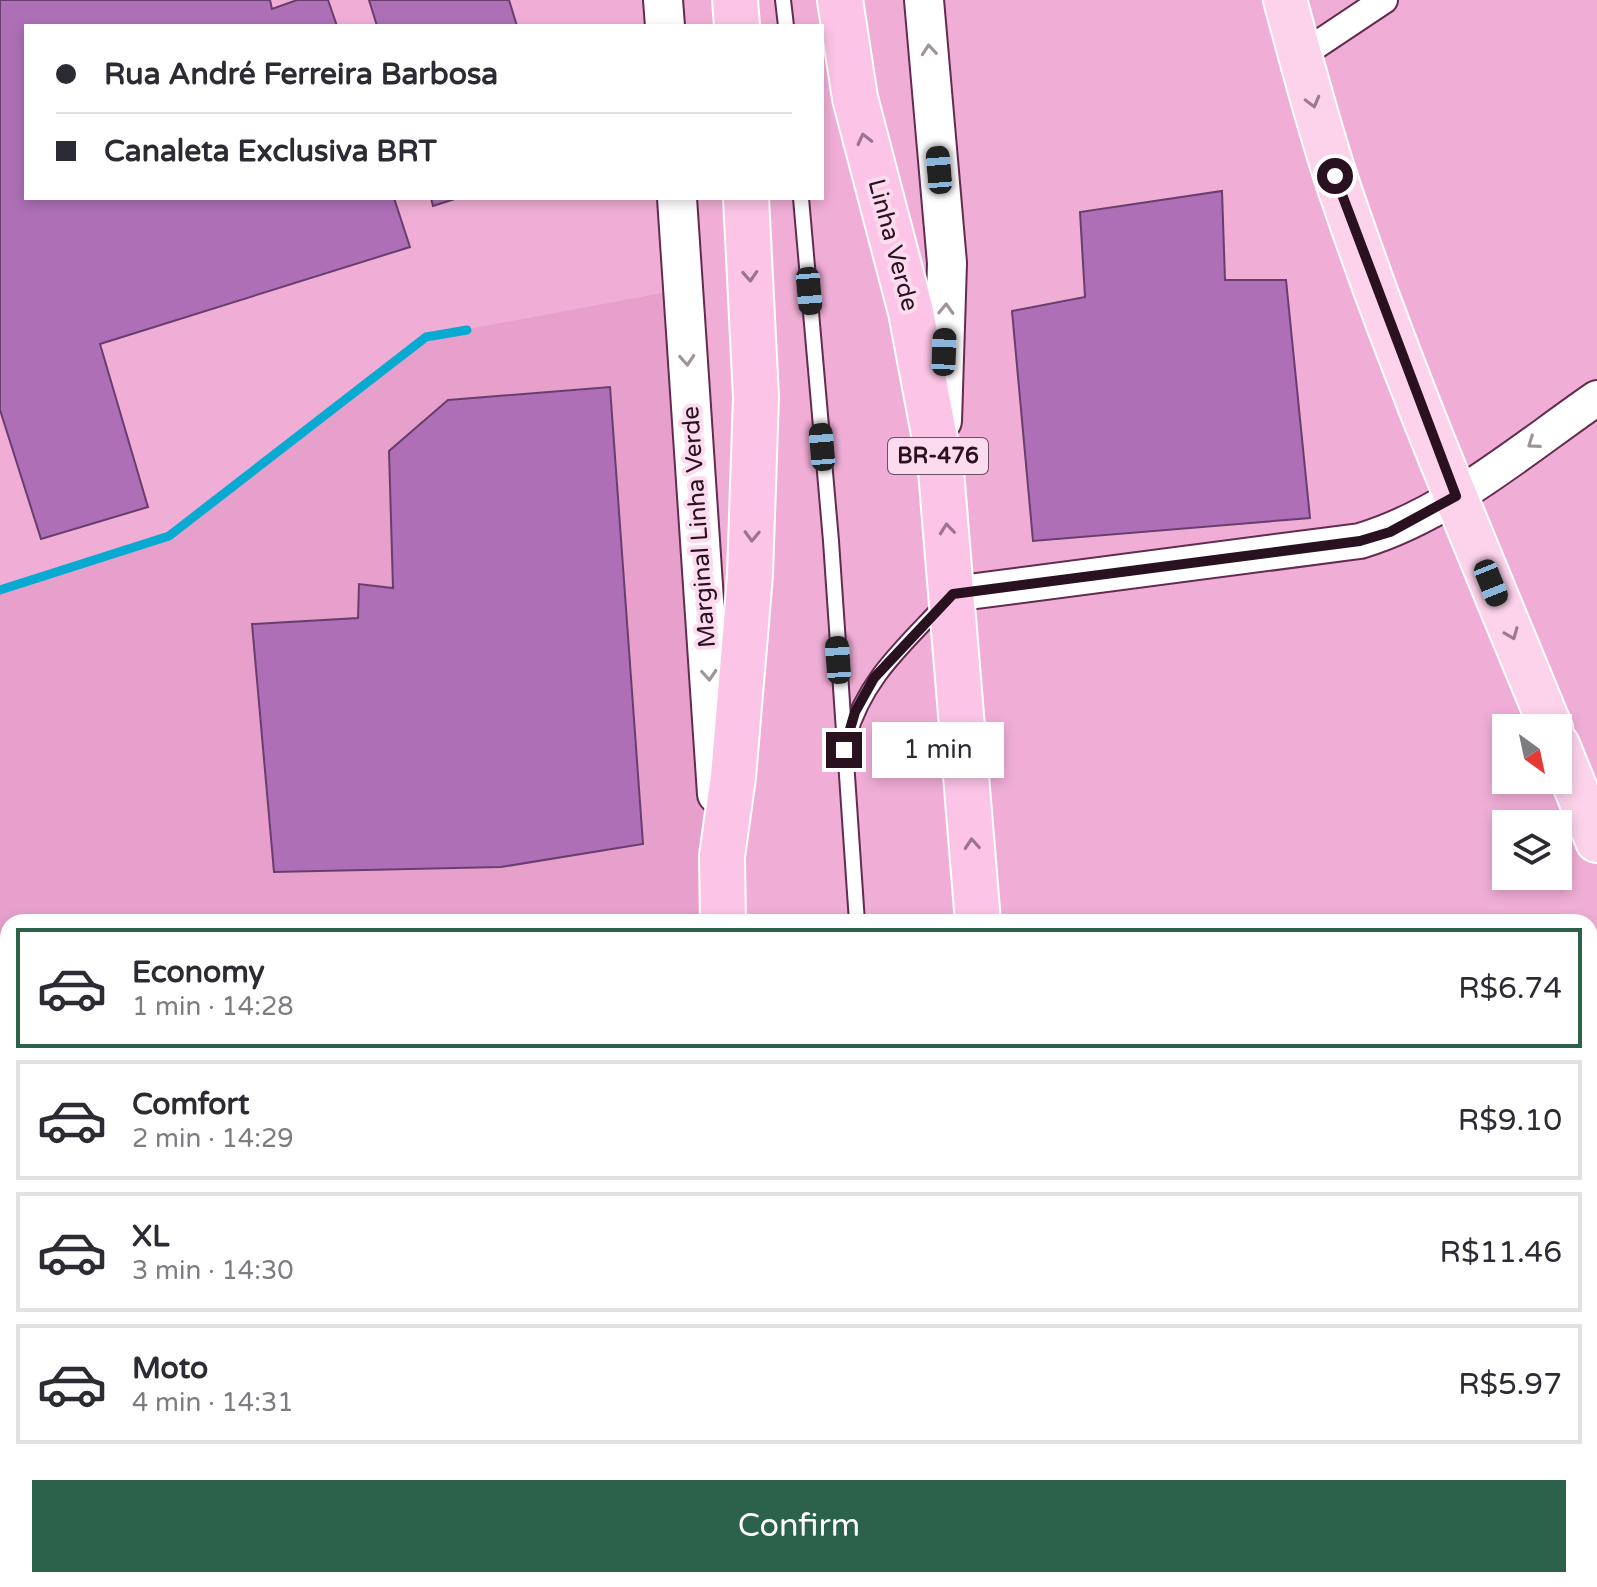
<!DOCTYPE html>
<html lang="en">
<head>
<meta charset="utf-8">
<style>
  body { margin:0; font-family:"Varela Round",sans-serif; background:#f7f7f7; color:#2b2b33; height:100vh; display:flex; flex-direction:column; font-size:30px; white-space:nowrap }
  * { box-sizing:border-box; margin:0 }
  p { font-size:26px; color:#7c7c81 }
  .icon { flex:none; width:44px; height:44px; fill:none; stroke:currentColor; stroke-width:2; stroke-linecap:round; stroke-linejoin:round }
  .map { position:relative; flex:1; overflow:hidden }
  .side { position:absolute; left:0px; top:914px; width:1598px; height:674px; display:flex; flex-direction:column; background:#fff; border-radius:24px 24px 0 0; box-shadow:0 4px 12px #0003 }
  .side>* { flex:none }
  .guide { position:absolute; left:24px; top:24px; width:800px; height:176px; border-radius:0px; box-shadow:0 4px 12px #0003; display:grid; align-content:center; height:176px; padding:0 32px; background:#fff }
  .needle { width:52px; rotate:147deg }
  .tools { position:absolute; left:1492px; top:714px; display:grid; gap:16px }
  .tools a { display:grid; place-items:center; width:80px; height:80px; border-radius:0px; background:#fff; box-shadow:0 4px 12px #0003; font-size:40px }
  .end { position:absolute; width:36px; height:36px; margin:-18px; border:10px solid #291120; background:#fff; box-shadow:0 0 0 4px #fff }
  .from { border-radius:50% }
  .bubble { position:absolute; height:56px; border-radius:0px; background:#fff; box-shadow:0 4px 12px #0003; font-size:26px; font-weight:600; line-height:56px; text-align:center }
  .car { position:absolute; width:24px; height:48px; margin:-24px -12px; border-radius:10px; box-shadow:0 0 6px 2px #0007; background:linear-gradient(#222 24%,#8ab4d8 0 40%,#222 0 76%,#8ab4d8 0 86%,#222 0) }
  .guide b { display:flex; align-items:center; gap:28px; height:76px; font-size:30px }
  .guide b+b { border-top:2px solid #e1e1e2 }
  .guide i { width:20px; height:20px; background:#2b2b33 }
  ul { padding:14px 0 0; list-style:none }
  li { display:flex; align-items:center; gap:24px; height:120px; margin:0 16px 12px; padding:0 16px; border:4px solid #e1e1e2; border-radius:0px }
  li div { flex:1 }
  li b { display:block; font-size:30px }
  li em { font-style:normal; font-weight:600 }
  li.selected { border-color:#2b6249 }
  li>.icon { width:72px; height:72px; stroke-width:1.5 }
  .button { display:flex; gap:16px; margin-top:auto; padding:16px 32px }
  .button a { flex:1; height:92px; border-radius:0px; background:#2b6249; color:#fff; font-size:32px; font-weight:600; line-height:92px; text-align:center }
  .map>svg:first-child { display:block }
  .built { fill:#e7a0cc }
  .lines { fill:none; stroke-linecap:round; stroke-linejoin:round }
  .stream { stroke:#09aad1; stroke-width:9 }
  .building { fill:#ae6fb7; stroke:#683e6e; stroke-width:2 }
  .service-casing { stroke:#622b4f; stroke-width:18 }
  .minor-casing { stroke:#622b4f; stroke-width:30 }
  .tertiary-casing { stroke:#622b4f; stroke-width:38 }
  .secondary-casing { stroke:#622b4f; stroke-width:42 }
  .primary-casing { stroke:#fff; stroke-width:46 }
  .trunk-casing { stroke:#fff; stroke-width:48 }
  .service { stroke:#fff; stroke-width:14 }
  .minor { stroke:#fff; stroke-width:26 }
  .tertiary { stroke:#fff; stroke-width:34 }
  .secondary { stroke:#fff; stroke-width:38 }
  .primary { stroke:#fdd3ec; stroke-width:42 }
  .trunk { stroke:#fcc4e6; stroke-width:44 }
  .oneway { stroke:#9f949b }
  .oneway2 { stroke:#9e7c90 }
  .oneway3 { stroke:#9d738d }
  .route { stroke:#291120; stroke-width:10 }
  .labels { text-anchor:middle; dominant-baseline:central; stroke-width:8; stroke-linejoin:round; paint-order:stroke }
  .shield { fill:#fddbef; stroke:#694e5e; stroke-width:2 }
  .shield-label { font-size:22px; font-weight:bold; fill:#291120 }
  .street-label { font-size:24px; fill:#291120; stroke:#fddbef }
</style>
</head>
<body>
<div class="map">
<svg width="1597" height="1587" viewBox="0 0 1597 1587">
  <rect width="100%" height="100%" fill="#f0aed6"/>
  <path class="built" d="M 683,289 L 724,922 L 8,922 L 8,1580 L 788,1580 L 788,1587 L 0,1587 L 0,590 L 169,536 L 426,337 Z"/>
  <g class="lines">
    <path class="stream" d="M 0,590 L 169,536 L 426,337 L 467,330"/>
  </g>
  <g class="building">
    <path d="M 0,0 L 270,0 L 272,9 L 297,0 L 328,0 L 337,26 L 26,26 L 26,198 L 394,198 L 410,247 L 100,344 L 148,507 L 41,539 L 0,410 Z"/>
    <path d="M 369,0 L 509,0 L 517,26 L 377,26 Z"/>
    <path d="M 1222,191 L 1225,280 L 1286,280 L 1310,518 L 1033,541 L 1012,311 L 1085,297 L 1080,212 Z"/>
    <path d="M 431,198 L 458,198 L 433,206 Z"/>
    <path d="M 610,387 L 643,844 L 501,867 L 274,872 L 252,624 L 358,618 L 359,584 L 393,588 L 389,451 L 448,400 Z"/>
    <path d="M 264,1580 L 567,1580 L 567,1587 L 427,1587 Z"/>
    <path d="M 1128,1580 L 1579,1580 L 1580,1587 L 1129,1587 Z"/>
  </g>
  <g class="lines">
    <g class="service-casing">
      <g id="service">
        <path d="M 783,0 L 786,26"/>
        <path d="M 801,198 L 831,541 L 857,922"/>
        <path d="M 848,738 C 865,679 902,648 943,604"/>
        <path d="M 1590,1420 L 1597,1420"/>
        <path d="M 897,1580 L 898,1587"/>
      </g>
    </g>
    <g class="minor-casing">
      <path id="minor" d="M 1300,56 L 1384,0"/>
    </g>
    <g class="tertiary-casing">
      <g id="tertiary">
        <path d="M 953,594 L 1360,541 C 1447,515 1523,449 1597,398"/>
        <path d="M 1590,1334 L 1597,1334"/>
      </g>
    </g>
    <g class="secondary-casing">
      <g id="secondary">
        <path d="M 663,0 L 665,26"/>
        <path d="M 924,0 L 947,263 L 942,421"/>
        <path d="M 677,198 L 717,794"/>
      </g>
    </g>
    <g class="primary-casing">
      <g id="primary">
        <path d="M 1285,0 C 1301,58 1316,117 1335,175 C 1397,362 1476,545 1551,728"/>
        <path d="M 1558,745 L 1597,841"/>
      </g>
    </g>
    <g class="trunk-casing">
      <g id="trunk">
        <path d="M 735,0 L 737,26"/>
        <path d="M 840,0 L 855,98 L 911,312 L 941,471 L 978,922"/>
        <path d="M 723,922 L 722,856 L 733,777 L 750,575 L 756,397 L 746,198"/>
        <path d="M 788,1580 L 788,1587"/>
        <path d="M 1020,1587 L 1020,1580"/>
      </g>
    </g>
    <use href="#service" class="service"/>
    <use href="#minor" class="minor"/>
    <use href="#tertiary" class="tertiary"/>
    <use href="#secondary" class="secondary"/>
    <use href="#primary" class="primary"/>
    <use href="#trunk" class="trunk"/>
  </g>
  <defs><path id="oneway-chevron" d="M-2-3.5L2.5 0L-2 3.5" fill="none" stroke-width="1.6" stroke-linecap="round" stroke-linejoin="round" transform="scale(2)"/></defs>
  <g class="oneway">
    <use href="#oneway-chevron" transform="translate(929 50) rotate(-95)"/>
    <use href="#oneway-chevron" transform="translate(946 309) rotate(-88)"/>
    <use href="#oneway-chevron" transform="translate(687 360) rotate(86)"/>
    <use href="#oneway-chevron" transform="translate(1533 443) rotate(145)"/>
    <use href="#oneway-chevron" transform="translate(709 675) rotate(86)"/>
  </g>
  <g class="oneway2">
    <use href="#oneway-chevron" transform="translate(1313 102) rotate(75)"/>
    <use href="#oneway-chevron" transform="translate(1512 634) rotate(68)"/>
  </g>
  <g class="oneway3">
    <use href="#oneway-chevron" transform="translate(864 139) rotate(-103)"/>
    <use href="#oneway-chevron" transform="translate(750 276) rotate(87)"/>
    <use href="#oneway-chevron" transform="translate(947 529) rotate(-96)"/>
    <use href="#oneway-chevron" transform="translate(752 536) rotate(92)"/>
    <use href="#oneway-chevron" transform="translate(972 844) rotate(-94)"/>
  </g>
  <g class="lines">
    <path class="route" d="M 844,750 L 855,712 L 874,678 L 953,594 L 1360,541 L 1390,532 L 1456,496 L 1335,176"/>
  </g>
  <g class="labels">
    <rect class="shield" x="888" y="438" width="100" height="36" rx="6"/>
    <g class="shield-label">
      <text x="938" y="456">BR-476</text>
    </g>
    <g class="street-label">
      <text transform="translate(893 245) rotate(75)">Linha Verde</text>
      <text transform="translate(699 527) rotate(-94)">Marginal Linha Verde</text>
    </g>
  </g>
</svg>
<div class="tools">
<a><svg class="needle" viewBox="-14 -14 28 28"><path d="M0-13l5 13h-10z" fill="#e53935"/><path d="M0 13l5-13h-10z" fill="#7c7c81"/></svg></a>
<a><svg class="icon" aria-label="layers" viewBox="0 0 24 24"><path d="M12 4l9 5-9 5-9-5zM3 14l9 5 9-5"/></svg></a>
</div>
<i class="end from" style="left:1335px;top:176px"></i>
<i class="end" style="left:844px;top:750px"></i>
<div class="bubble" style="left:872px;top:722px;width:132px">1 min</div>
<i class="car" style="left:939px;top:170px;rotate:355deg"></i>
<i class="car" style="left:809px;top:291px;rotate:175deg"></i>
<i class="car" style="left:944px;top:352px;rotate:2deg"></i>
<i class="car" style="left:822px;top:447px;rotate:355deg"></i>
<i class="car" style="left:1491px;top:583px;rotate:158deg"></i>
<i class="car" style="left:838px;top:660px;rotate:356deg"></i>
<div class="guide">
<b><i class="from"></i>Rua André Ferreira Barbosa</b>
<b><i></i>Canaleta Exclusiva BRT</b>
</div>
<section class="side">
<ul>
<li class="selected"><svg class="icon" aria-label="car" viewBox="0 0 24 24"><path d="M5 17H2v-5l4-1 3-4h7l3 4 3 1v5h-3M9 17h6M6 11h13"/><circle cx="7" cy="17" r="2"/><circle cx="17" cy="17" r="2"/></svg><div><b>Economy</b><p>1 min · 14:28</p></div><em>R$6.74</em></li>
<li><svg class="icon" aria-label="car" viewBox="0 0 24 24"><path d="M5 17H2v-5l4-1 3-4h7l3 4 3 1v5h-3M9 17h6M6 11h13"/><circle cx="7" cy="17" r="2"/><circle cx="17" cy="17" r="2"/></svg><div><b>Comfort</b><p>2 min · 14:29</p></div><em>R$9.10</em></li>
<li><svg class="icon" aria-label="car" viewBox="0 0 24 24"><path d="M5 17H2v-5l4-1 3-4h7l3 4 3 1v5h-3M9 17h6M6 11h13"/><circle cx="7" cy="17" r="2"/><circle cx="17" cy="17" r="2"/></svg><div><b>XL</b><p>3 min · 14:30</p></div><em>R$11.46</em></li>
<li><svg class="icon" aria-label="car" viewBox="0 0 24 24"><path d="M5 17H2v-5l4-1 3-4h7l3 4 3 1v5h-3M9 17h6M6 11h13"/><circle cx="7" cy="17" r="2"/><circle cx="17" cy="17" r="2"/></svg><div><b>Moto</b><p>4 min · 14:31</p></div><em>R$5.97</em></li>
</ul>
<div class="button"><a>Confirm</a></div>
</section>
</div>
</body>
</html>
